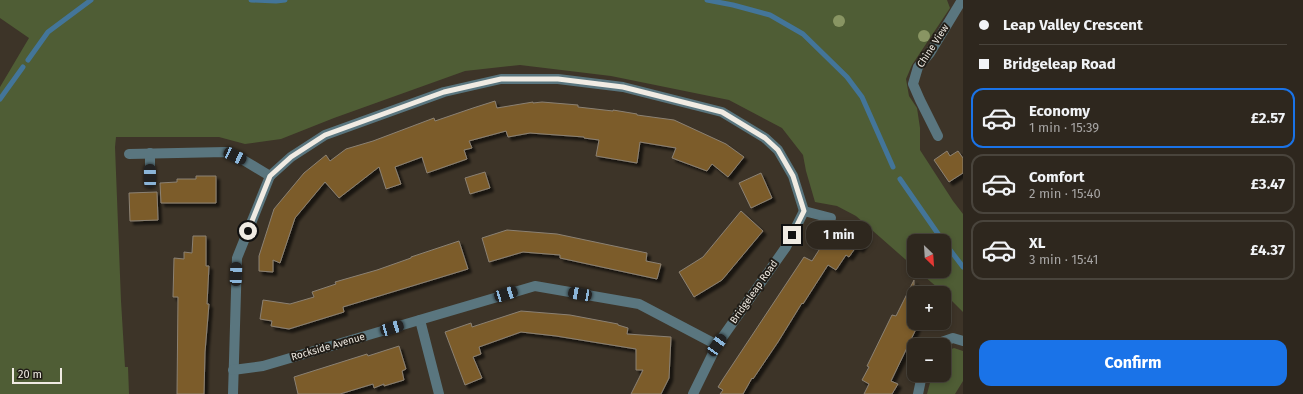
<!DOCTYPE html>
<html lang="en">
<head>
<meta charset="utf-8">
<style>
  body { margin:0; font-family:"Fira Sans",sans-serif; background:#3a332b; color:#f1f3f6; height:100vh; display:flex; flex-direction:column; font-size:15px; white-space:nowrap }
  * { box-sizing:border-box; margin:0 }
  p { font-size:13px; color:#a7a5a4 }
  .icon { flex:none; width:22px; height:22px; fill:none; stroke:currentColor; stroke-width:2; stroke-linecap:round; stroke-linejoin:round }
  .map { position:relative; flex:1; overflow:hidden }
  .details { display:flex; flex-direction:column; background:#2e271e; width:340px }
  .details>* { flex:none }
  .banner { display:grid; align-content:center; height:88px; padding:0 16px; background:#2e271e }
  .needle { width:26px; rotate:155deg }
  .controls { position:absolute; left:907px; top:234px; display:grid; gap:8px }
  .controls a { display:grid; place-items:center; width:44px; height:44px; border-radius:8px; background:#2e271e; box-shadow:0 2px 6px #0003,0 0 0 1px #49443c; font-size:20px }
  .scale { position:absolute; left:12px; bottom:10px; width:50px; box-sizing:border-box; padding-left:4px; border:2px solid #f0ebe3; border-top:0; font-size:11px; line-height:14px; white-space:nowrap; color:#f0ebe3; -webkit-text-stroke:3px #211d17; paint-order:stroke }
  .end { position:absolute; width:18px; height:18px; margin:-9px; border:5px solid #f0ebe3; background:#111; box-shadow:0 0 0 2px #111 }
  .from { border-radius:50% }
  .bubble { position:absolute; height:28px; border-radius:12px; background:#2e271e; box-shadow:0 2px 6px #0003,0 0 0 1px #49443c; font-size:13px; font-weight:700; line-height:28px; text-align:center }
  .car { position:absolute; width:12px; height:24px; margin:-12px -6px; border-radius:5px; box-shadow:0 0 3px 1px #0007; background:linear-gradient(#222 24%,#8ab4d8 0 40%,#222 0 76%,#8ab4d8 0 86%,#222 0) }
  .banner b { display:flex; align-items:center; gap:14px; height:38px; font-size:15px }
  .banner b+b { border-top:1px solid #49443c }
  .banner i { width:10px; height:10px; background:#f1f3f6 }
  ul { padding:0; list-style:none }
  li { display:flex; align-items:center; gap:12px; height:60px; margin:0 8px 6px; padding:0 8px; border:2px solid #49443c; border-radius:12px }
  li div { flex:1 }
  li b { display:block; font-size:15px }
  li em { font-style:normal; font-weight:700 }
  li.active { border-color:#1a73e8 }
  li>.icon { width:36px; height:36px; stroke-width:1.5 }
  .action { display:flex; gap:8px; margin-top:auto; padding:8px 16px }
  .action a { flex:1; height:46px; border-radius:12px; background:#1a73e8; color:#fff; font-size:16px; font-weight:700; line-height:46px; text-align:center }
  main { display:flex; flex:1; min-height:0 }
  .map>svg:first-child { display:block }
  .green { fill:#4f5d35 }
  .lines { fill:none; stroke-linecap:round; stroke-linejoin:round }
  .stream { stroke:#437599; stroke-width:5 }
  .building { fill:#7c5c2a; stroke:#8b8173; filter:url(#shadow) }
  .minor { stroke:#5a767f; stroke-width:10 }
  .tree { fill:#899563 }
  .route { stroke:#f0ebe3; stroke-width:5 }
  .labels { text-anchor:middle; dominant-baseline:central; stroke-width:4; stroke-linejoin:round; paint-order:stroke }
  .street-label { font-size:10px; fill:#f0ebe3; stroke:#211d17 }
</style>
</head>
<body>
<main>
<div class="map">
<svg width="963" height="394" viewBox="0 0 963 394">
  <defs>
    <filter id="shadow"><feDropShadow dx="3.5" dy="3.5" stdDeviation="1" flood-color="#0009"/></filter>
  </defs>
  <rect width="100%" height="100%" fill="#3d3428"/>
  <g class="green">
    <path d="M 0,0 L 947,0 L 950,8 L 912,65 L 906,79 L 909,96 L 917,108 L 920,128 L 920,150 L 953,201 L 963,214 L 963,312 L 944,293 L 918,271 L 944,271 L 944,241 L 914,241 L 914,267 L 856,216 L 837,206 L 815,202 L 806,171 L 803,155 L 782,128 L 729,100 L 611,76 L 520,65 L 465,71 L 334,118 L 281,139 L 245,144 L 219,137 L 116,137 L 115,147 L 121,301 L 125,367 L 128,367 L 129,394 L 0,394 L 0,87 L 29,38 L 0,18 Z"/>
    <path d="M 954,348 L 963,351 L 963,381 L 955,394 L 927,394 L 932,375 L 944,375 L 944,352 Z"/>
  </g>
  <g class="lines">
    <g class="stream">
      <path d="M 251,0 L 276,1 L 285,0"/>
      <path d="M 707,0 L 733,5 L 770,15 L 803,34 L 847,77 L 862,97 L 893,167"/>
      <path d="M 28,60 L 48,32 L 91,0"/>
      <path d="M 0,99 L 23,67"/>
      <path d="M 900,179 L 943,241"/>
      <path d="M 944,242 L 963,267"/>
    </g>
  </g>
  <g class="building">
    <path d="M 495,101 L 497,108 L 533,102 L 533,103 L 542,102 L 578,105 L 578,107 L 613,111 L 613,110 L 637,114 L 637,115 L 674,120 L 726,144 L 744,157 L 728,177 L 712,164 L 707,171 L 672,158 L 676,148 L 640,142 L 637,163 L 596,156 L 599,140 L 584,138 L 584,137 L 530,133 L 508,137 L 506,131 L 469,141 L 472,148 L 464,150 L 467,159 L 427,173 L 422,157 L 395,167 L 401,184 L 386,189 L 379,167 L 339,198 L 325,182 L 295,218 L 280,263 L 273,260 L 273,272 L 259,271 L 259,256 L 274,209 L 304,173 L 326,155 L 330,161 L 346,149 L 373,141 L 434,118 L 435,121 L 473,108 Z"/>
    <path d="M 947,151 L 950,156 L 958,151 L 963,158 L 963,173 L 949,182 L 934,160 Z"/>
    <path d="M 485,172 L 490,188 L 470,194 L 465,178 Z"/>
    <path d="M 761,173 L 772,198 L 751,208 L 739,183 Z"/>
    <path d="M 196,176 L 216,176 L 216,203 L 161,203 L 160,183 L 177,182 L 177,179 L 196,179 Z"/>
    <path d="M 157,192 L 158,220 L 130,221 L 129,193 Z"/>
    <path d="M 741,211 L 763,231 L 722,280 L 694,297 L 679,272 L 703,257 Z"/>
    <path d="M 852,222 L 863,229 L 861,233 L 868,237 L 860,249 L 856,247 L 849,257 L 846,255 L 836,270 L 828,265 L 803,304 L 802,303 L 778,342 L 753,379 L 752,378 L 743,394 L 720,394 L 723,390 L 718,387 L 723,379 L 804,257 L 812,261 L 833,228 L 840,233 L 845,225 L 849,228 Z"/>
    <path d="M 507,230 L 557,234 L 647,253 L 646,261 L 661,264 L 657,279 L 560,258 L 560,255 L 523,252 L 489,262 L 482,238 Z"/>
    <path d="M 193,236 L 206,236 L 206,266 L 209,266 L 207,304 L 209,304 L 205,352 L 204,394 L 177,394 L 178,297 L 173,297 L 174,258 L 184,259 L 184,252 L 192,253 Z"/>
    <path d="M 459,241 L 468,269 L 343,307 L 344,312 L 289,329 L 271,326 L 272,321 L 260,319 L 263,300 L 290,304 L 314,297 L 312,292 L 336,284 L 335,282 L 377,270 L 411,258 L 411,257 Z"/>
    <path d="M 914,280 L 914,325 L 917,327 L 891,381 L 898,384 L 892,394 L 864,394 L 869,384 L 862,380 L 869,367 L 867,366 L 892,315 L 896,316 Z"/>
    <path d="M 521,311 L 570,315 L 618,324 L 618,325 L 628,328 L 627,334 L 671,337 L 669,378 L 661,394 L 631,394 L 643,370 L 636,370 L 636,349 L 556,336 L 521,332 L 479,347 L 481,354 L 473,357 L 482,378 L 465,385 L 445,332 L 471,323 L 472,327 Z"/>
    <path d="M 399,346 L 406,369 L 402,371 L 404,380 L 384,386 L 384,384 L 374,388 L 373,384 L 340,394 L 298,394 L 294,377 L 367,354 L 368,356 Z"/>
  </g>
  <g class="lines">
    <g class="minor">
      <path d="M 938,136 L 920,100 L 913,84 L 918,67 L 930,53 L 962,0"/>
      <path d="M 150,153 L 150,176"/>
      <path d="M 129,154 L 226,152 L 245,161 L 270,176 L 237,258 L 233,394"/>
      <path d="M 270,176 L 291,157 L 325,135 L 444,92 L 501,79 L 558,79 L 623,87 L 722,112 L 765,138 L 778,150 L 793,176 L 804,211"/>
      <path d="M 804,211 L 831,218"/>
      <path d="M 420,320 L 439,394"/>
      <path d="M 933,345 L 953,338 L 963,341"/>
      <path d="M 233,370 L 263,366 L 535,286 L 639,304 L 717,345"/>
      <path d="M 693,394 L 717,345 L 786,247 L 804,211"/>
      <path d="M 918,394 L 922,375"/>
    </g>
  </g>
  <g class="tree">
    <circle cx="839" cy="21" r="6"/>
    <circle cx="924" cy="36" r="6"/>
  </g>
  <g class="lines">
    <path class="route" d="M 248,231 L 270,176 L 291,157 L 325,135 L 444,92 L 501,79 L 558,79 L 623,87 L 722,112 L 765,138 L 778,150 L 793,176 L 804,211 L 792,235"/>
  </g>
  <g class="labels">
    <g class="street-label">
      <text transform="translate(933 46) rotate(-57)">Chine View</text>
      <text transform="translate(754 292) rotate(-55)">Bridgeleap Road</text>
      <text transform="translate(328 347) rotate(-16)">Rockside Avenue</text>
    </g>
  </g>
</svg>
<div class="controls">
<a><svg class="needle" viewBox="-14 -14 28 28"><path d="M0-13l5 13h-10z" fill="#e53935"/><path d="M0 13l5-13h-10z" fill="#a7a5a4"/></svg></a>
<a>+</a>
<a>−</a>
</div>
<div class="scale">20 m</div>
<i class="end from" style="left:248px;top:231px"></i>
<i class="end" style="left:792px;top:235px"></i>
<div class="bubble" style="left:806px;top:221px;width:66px">1 min</div>
<i class="car" style="left:235px;top:156px;rotate:115deg"></i>
<i class="car" style="left:150px;top:176px;rotate:359deg"></i>
<i class="car" style="left:236px;top:274px;rotate:2deg"></i>
<i class="car" style="left:506px;top:294px;rotate:73deg"></i>
<i class="car" style="left:580px;top:294px;rotate:280deg"></i>
<i class="car" style="left:392px;top:328px;rotate:74deg"></i>
<i class="car" style="left:717px;top:345px;rotate:35deg"></i>
</div>
<section class="details">
<div class="banner">
<b><i class="from"></i>Leap Valley Crescent</b>
<b><i></i>Bridgeleap Road</b>
</div>
<ul>
<li class="active"><svg class="icon" aria-label="car" viewBox="0 0 24 24"><path d="M5 17H2v-5l4-1 3-4h7l3 4 3 1v5h-3M9 17h6M6 11h13"/><circle cx="7" cy="17" r="2"/><circle cx="17" cy="17" r="2"/></svg><div><b>Economy</b><p>1 min · 15:39</p></div><em>£2.57</em></li>
<li><svg class="icon" aria-label="car" viewBox="0 0 24 24"><path d="M5 17H2v-5l4-1 3-4h7l3 4 3 1v5h-3M9 17h6M6 11h13"/><circle cx="7" cy="17" r="2"/><circle cx="17" cy="17" r="2"/></svg><div><b>Comfort</b><p>2 min · 15:40</p></div><em>£3.47</em></li>
<li><svg class="icon" aria-label="car" viewBox="0 0 24 24"><path d="M5 17H2v-5l4-1 3-4h7l3 4 3 1v5h-3M9 17h6M6 11h13"/><circle cx="7" cy="17" r="2"/><circle cx="17" cy="17" r="2"/></svg><div><b>XL</b><p>3 min · 15:41</p></div><em>£4.37</em></li>
</ul>
<div class="action"><a>Confirm</a></div>
</section>
</main>
</body>
</html>
